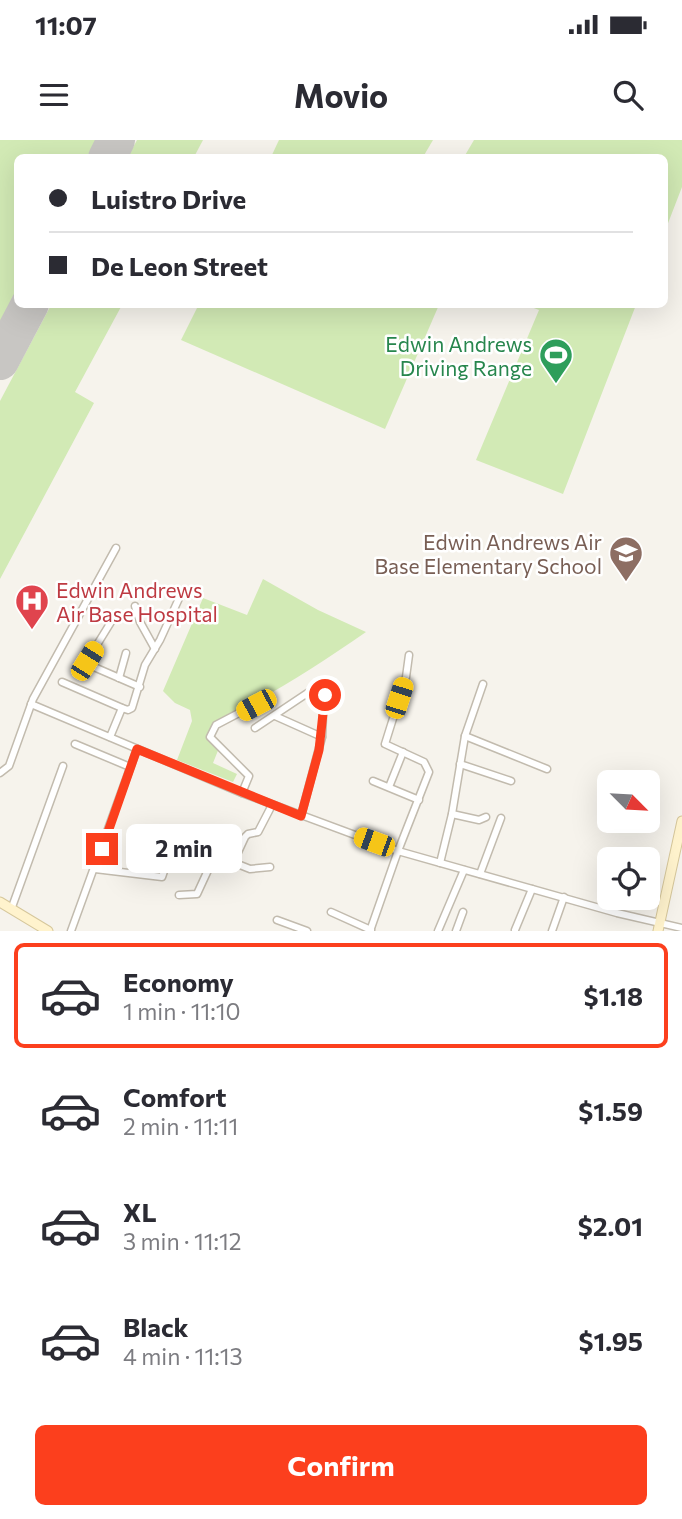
<!DOCTYPE html>
<html lang="en">
<head>
<meta charset="utf-8">
<style>
  body { margin:0; font-family:Commissioner,sans-serif; background:#f2f2f3; color:#2b2b33; height:100vh; display:flex; flex-direction:column; font-size:26px; white-space:nowrap }
  * { box-sizing:border-box; margin:0 }
  p { font-size:23px; color:#7c7c81 }
  .icon { flex:none; width:38px; height:38px; fill:none; stroke:currentColor; stroke-width:2; stroke-linecap:round; stroke-linejoin:round }
  .map { position:relative; height:791px; overflow:hidden }
  .details { display:flex; flex-direction:column; background:#fff; flex:1 }
  .details>* { flex:none }
  .guide { position:absolute; left:14px; top:14px; width:654px; height:154px; border-radius:10px; box-shadow:0 7px 28px #0002; display:grid; align-content:center; height:154px; padding:0 35px; background:#fff }
  .needle { width:46px; rotate:114deg }
  .buttons { position:absolute; left:597px; top:630px; display:grid; gap:14px }
  .buttons a { display:grid; place-items:center; width:63px; height:63px; border-radius:10px; background:#fff; box-shadow:0 7px 28px #0002; font-size:35px }
  .end { position:absolute; width:32px; height:32px; margin:-16px; border:9px solid #fc3f1d; background:#fff; box-shadow:0 0 0 4px #fff }
  .from { border-radius:50% }
  .bubble { position:absolute; height:49px; border-radius:10px; background:#fff; box-shadow:0 7px 28px #0002; font-size:23px; font-weight:700; line-height:49px; text-align:center }
  .car { position:absolute; width:21px; height:42px; margin:-21px -10px; border-radius:9px; box-shadow:0 0 5px 2px #0007; background:linear-gradient(#f5c518 24%,#345 0 40%,#f5c518 0 76%,#345 0 86%,#f5c518 0) }
  .guide b { display:flex; align-items:center; gap:24px; height:66px; font-size:26px }
  .guide b+b { border-top:2px solid #e1e1e2 }
  .guide i { width:18px; height:18px; background:#2b2b33 }
  ul { padding:12px 0 0; list-style:none }
  li { display:flex; align-items:center; gap:21px; height:105px; margin:0 14px 10px; padding:0 21px; border:4px solid transparent; border-radius:10px }
  li div { flex:1 }
  li b { display:block; font-size:26px }
  li em { font-style:normal; font-weight:700 }
  li.selected { border-color:#fc3f1d }
  li>.icon { width:63px; height:63px; stroke-width:1.5 }
  .primary-button { display:flex; gap:14px; margin-top:auto; padding:14px 35px }
  .primary-button a { flex:1; height:80px; border-radius:10px; background:#fc3f1d; color:#fff; font-size:28px; font-weight:700; line-height:80px; text-align:center }
  .status { display:flex; justify-content:space-between; align-items:center; height:49px; padding:0 35px; background:#fff; direction:ltr }
  .status svg { height:19px; fill:currentColor }
  header { display:flex; justify-content:space-between; align-items:center; height:91px; padding:0 35px; background:#fff; font-size:32px; font-weight:700 }
  .map>svg:first-child { display:block }
  .green { fill:#d2eab5 }
  .lines { fill:none; stroke-linecap:round; stroke-linejoin:round }
  .runway { stroke:#c8c6c3; stroke-width:38 }
  .minor-casing { stroke:#c2bbae; stroke-width:9 }
  .secondary-casing { stroke:#d6c79b; stroke-width:11 }
  .minor { stroke:#fff; stroke-width:6 }
  .secondary { stroke:#fff3cd; stroke-width:9 }
  .route { stroke:#fc3f1d; stroke-width:9 }
  .labels { text-anchor:middle; dominant-baseline:central; stroke-width:5; stroke-linejoin:round; paint-order:stroke }
  .leisure-label { font-size:21px; fill:#27864d; stroke:#fff; text-anchor:end }
  .education-label { font-size:21px; fill:#785e54; stroke:#fff; text-anchor:end }
  .health-label { font-size:21px; fill:#be3a42; stroke:#fff; text-anchor:start }
</style>
</head>
<body>
<div class="status"><b>11:07</b><svg viewBox="0 0 49 12"><path d="M0 12V9h3v3zM5 12V6h3v6zM10 12V3h3v9zM15 12V0h3v12zM26 1h20v11H26zM47 4h2v5h-2z"/></svg></div>
<header><svg class="icon" aria-label="menu" viewBox="0 0 24 24"><path d="M4 6h16M4 12h16M4 18h16"/></svg>Movio<svg class="icon" aria-label="search" viewBox="0 0 24 24"><circle cx="10" cy="10" r="6"/><path d="M15 15l6 6"/></svg></header>
<div class="map">
<svg width="682" height="791" viewBox="0 0 682 791">
  <rect width="100%" height="100%" fill="#f6f3ec"/>
  <g class="green">
    <path d="M 0,0 L 96,0 L 87,17 L 18,18 L 17,150 L 0,184 Z"/>
    <path d="M 137,0 L 203,0 L 194,17 L 128,17 Z"/>
    <path d="M 279,0 L 433,0 L 423,17 L 271,17 Z"/>
    <path d="M 474,0 L 682,0 L 682,47 L 665,91 L 665,18 L 464,17 Z"/>
    <path d="M 199,164 L 439,164 L 439,165 L 385,289 L 181,200 Z"/>
    <path d="M 51,165 L 122,165 L 75,252 L 94,263 L 0,439 L 0,261 Z"/>
    <path d="M 526,165 L 636,165 L 563,354 L 476,320 L 539,170 Z"/>
    <path d="M 263,439 L 318,470 L 366,492 C 317,526 268,557 215,583 L 209,597 L 219,608 L 213,623 L 237,634 L 233,642 L 177,620 L 192,581 L 190,570 L 175,563 L 163,551 L 203,458 L 247,475 Z"/>
  </g>
  <g class="lines">
    <g class="runway">
      <path d="M 107,18 L 116,0"/>
      <path d="M 0,221 L 30,164"/>
    </g>
    <g class="minor-casing">
      <g id="minor">
        <path d="M 135,466 L 140,482 L 155,509"/>
        <path d="M 111,482 L 87,521 L 87,524 L 140,547"/>
        <path d="M 119,538 L 126,513"/>
        <path d="M 62,542 L 122,568 L 128,570 L 132,568 L 145,525 L 160,500 L 181,454"/>
        <path d="M 31,564 L 242,653 L 398,711 L 617,773 L 682,788"/>
        <path d="M 275,576 L 322,597"/>
        <path d="M 255,588 L 318,546 L 324,548 L 322,597 L 301,676"/>
        <path d="M 465,596 L 547,629"/>
        <path d="M 110,597 L 122,568"/>
        <path d="M 75,604 L 130,627"/>
        <path d="M 460,624 L 511,641"/>
        <path d="M 0,633 L 9,626 L 33,559 L 116,408"/>
        <path d="M 373,641 L 419,660"/>
        <path d="M 389,647 L 403,612"/>
        <path d="M 242,653 L 249,636 L 210,597 L 216,585 L 256,564"/>
        <path d="M 452,674 L 479,680 L 486,677"/>
        <path d="M 233,723 L 245,697 L 248,694 L 258,692 L 272,665"/>
        <path d="M 440,723 L 452,674 L 465,596 L 483,544"/>
        <path d="M 95,729 L 162,737 L 171,711"/>
        <path d="M 480,734 L 501,678"/>
        <path d="M 179,755 L 197,754 L 215,715 L 250,729 L 270,727"/>
        <path d="M 12,767 L 63,626"/>
        <path d="M 331,772 L 371,790"/>
        <path d="M 277,780 L 307,791"/>
        <path d="M 515,790 L 532,749"/>
        <path d="M 71,791 L 137,609"/>
        <path d="M 370,791 L 398,711 L 429,632 L 424,622 L 385,604 L 406,537 L 409,515"/>
        <path d="M 438,791 L 464,730"/>
        <path d="M 456,791 L 463,772"/>
        <path d="M 552,791 L 564,757"/>
      </g>
    </g>
    <g class="secondary-casing">
      <g id="secondary">
        <path d="M 0,762 L 48,791"/>
        <path d="M 658,791 L 682,681"/>
      </g>
    </g>
    <use href="#minor" class="minor"/>
    <use href="#secondary" class="secondary"/>
  </g>
  <g class="lines">
    <path class="route" d="M 102,709 L 137,609 L 301,676 L 319,610 L 325,555"/>
  </g>
  <defs>
    <g id="stadium-pin" transform="scale(1.75)"><path d="M0 17L-7.5 6A9.5 9.5 0 1 1 7.5 6Z" fill="#2e9e5b" stroke="#fff"/><path d="M0-5a6.5 5 0 1 0 0 10a6.5 5 0 1 0 0-10ZM-3.5-1.8h7v3.6h-7Z" fill="#fff"/></g>
    <g id="school-pin" transform="scale(1.75)"><path d="M0 17L-7.5 6A9.5 9.5 0 1 1 7.5 6Z" fill="#8d6e63" stroke="#fff"/><path d="M0-5L7-2L0 1L-7-2ZM-4 1L0 2.5L4 1V4Q0 6-4 4Z" fill="#fff"/></g>
    <g id="hospital-pin" transform="scale(1.75)"><path d="M0 17L-7.5 6A9.5 9.5 0 1 1 7.5 6Z" fill="#e0444e" stroke="#fff"/><path d="M-5-5h3v3.5h4V-5h3V5h-3V1.5h-4V5h-3Z" fill="#fff"/></g>
  </defs>
  <g fill-rule="evenodd">
    <use href="#stadium-pin" x="556" y="215"/>
    <use href="#school-pin" x="626" y="413"/>
    <use href="#hospital-pin" x="32" y="461"/>
  </g>
  <g class="labels">
    <g class="leisure-label">
      <text x="532" y="203">Edwin Andrews<tspan x="532" dy="24">Driving Range</tspan></text>
    </g>
    <g class="education-label">
      <text x="602" y="401">Edwin Andrews Air<tspan x="602" dy="24">Base Elementary School</tspan></text>
    </g>
    <g class="health-label">
      <text x="56" y="449">Edwin Andrews<tspan x="56" dy="24">Air Base Hospital</tspan></text>
    </g>
  </g>
</svg>
<div class="buttons">
<a><svg class="needle" viewBox="-14 -14 28 28"><path d="M0-13l5 13h-10z" fill="#e53935"/><path d="M0 13l5-13h-10z" fill="#7c7c81"/></svg></a>
<a><svg class="icon" aria-label="locate" viewBox="0 0 24 24"><circle cx="12" cy="12" r="6"/><path d="M12 2v4M12 18v4M2 12h4M18 12h4"/></svg></a>
</div>
<i class="end from" style="left:325px;top:555px"></i>
<i class="end" style="left:102px;top:709px"></i>
<div class="bubble" style="left:126px;top:684px;width:116px">2 min</div>
<i class="car" style="left:87px;top:521px;rotate:32deg"></i>
<i class="car" style="left:399px;top:558px;rotate:18deg"></i>
<i class="car" style="left:256px;top:565px;rotate:242deg"></i>
<i class="car" style="left:374px;top:702px;rotate:290deg"></i>
<div class="guide">
<b><i class="from"></i>Luistro Drive</b>
<b><i></i>De Leon Street</b>
</div>
</div>
<section class="details">
<ul>
<li class="selected"><svg class="icon" aria-label="car" viewBox="0 0 24 24"><path d="M5 17H2v-5l4-1 3-4h7l3 4 3 1v5h-3M9 17h6M6 11h13"/><circle cx="7" cy="17" r="2"/><circle cx="17" cy="17" r="2"/></svg><div><b>Economy</b><p>1 min · 11:10</p></div><em>$1.18</em></li>
<li><svg class="icon" aria-label="car" viewBox="0 0 24 24"><path d="M5 17H2v-5l4-1 3-4h7l3 4 3 1v5h-3M9 17h6M6 11h13"/><circle cx="7" cy="17" r="2"/><circle cx="17" cy="17" r="2"/></svg><div><b>Comfort</b><p>2 min · 11:11</p></div><em>$1.59</em></li>
<li><svg class="icon" aria-label="car" viewBox="0 0 24 24"><path d="M5 17H2v-5l4-1 3-4h7l3 4 3 1v5h-3M9 17h6M6 11h13"/><circle cx="7" cy="17" r="2"/><circle cx="17" cy="17" r="2"/></svg><div><b>XL</b><p>3 min · 11:12</p></div><em>$2.01</em></li>
<li><svg class="icon" aria-label="car" viewBox="0 0 24 24"><path d="M5 17H2v-5l4-1 3-4h7l3 4 3 1v5h-3M9 17h6M6 11h13"/><circle cx="7" cy="17" r="2"/><circle cx="17" cy="17" r="2"/></svg><div><b>Black</b><p>4 min · 11:13</p></div><em>$1.95</em></li>
</ul>
<div class="primary-button"><a>Confirm</a></div>
</section>
</body>
</html>
